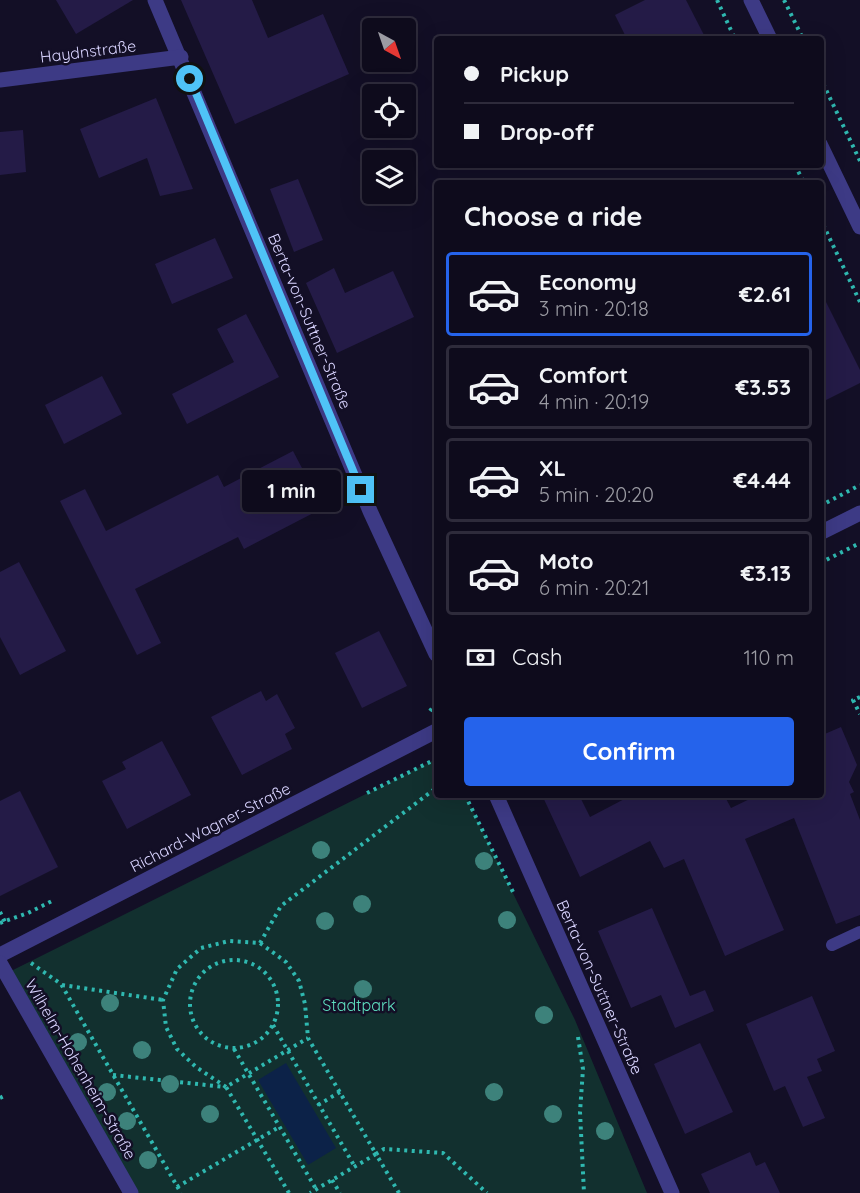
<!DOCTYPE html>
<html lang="en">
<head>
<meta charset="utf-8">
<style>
  body { margin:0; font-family:Quicksand,sans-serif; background:#1c1929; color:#f1f3f6; height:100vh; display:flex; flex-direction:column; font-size:22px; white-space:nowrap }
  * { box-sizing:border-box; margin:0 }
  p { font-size:20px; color:#9b9ba3 }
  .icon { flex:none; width:33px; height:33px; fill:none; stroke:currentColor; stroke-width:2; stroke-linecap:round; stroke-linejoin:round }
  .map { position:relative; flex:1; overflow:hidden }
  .details { position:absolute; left:434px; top:180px; width:390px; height:618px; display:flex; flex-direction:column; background:#0e0b1c; border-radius:6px; box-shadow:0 6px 24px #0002,0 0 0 2px #2e2b3b }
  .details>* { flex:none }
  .hud { position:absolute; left:434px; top:36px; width:390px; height:132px; border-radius:6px; box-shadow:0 6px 24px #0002,0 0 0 2px #2e2b3b; display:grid; align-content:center; height:132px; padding:0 30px; background:#0e0b1c }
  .needle { width:39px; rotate:140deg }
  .buttons { position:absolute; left:362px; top:18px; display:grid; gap:12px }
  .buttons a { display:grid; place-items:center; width:54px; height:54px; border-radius:6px; background:#0e0b1c; box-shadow:0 6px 24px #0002,0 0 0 2px #2e2b3b; font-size:30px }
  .end { position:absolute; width:27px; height:27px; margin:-14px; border:8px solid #4fc3f7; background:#111; box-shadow:0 0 0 3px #111 }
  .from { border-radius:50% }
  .bubble { position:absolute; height:42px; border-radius:6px; background:#0e0b1c; box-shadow:0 6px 24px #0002,0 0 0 2px #2e2b3b; font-size:20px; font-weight:700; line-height:42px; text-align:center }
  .hud b { display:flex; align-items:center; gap:21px; height:57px; font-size:22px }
  .hud b+b { border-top:2px solid #2e2b3b }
  .hud i { width:15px; height:15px; background:#f1f3f6 }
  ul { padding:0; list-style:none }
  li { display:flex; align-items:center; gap:18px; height:84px; margin:0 12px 9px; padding:0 18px; border:3px solid #2e2b3b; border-radius:6px }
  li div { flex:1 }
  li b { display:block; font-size:22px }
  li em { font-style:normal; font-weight:700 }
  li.current { border-color:#2563eb }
  li>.icon { width:54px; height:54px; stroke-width:1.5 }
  h2 { padding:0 30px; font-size:27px; line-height:72px }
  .pay { display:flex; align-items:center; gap:15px; height:66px; padding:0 30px; font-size:22px }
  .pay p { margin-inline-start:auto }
  .action { display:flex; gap:12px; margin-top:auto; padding:12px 30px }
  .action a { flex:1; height:69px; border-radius:6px; background:#2563eb; color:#fff; font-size:24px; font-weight:700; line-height:69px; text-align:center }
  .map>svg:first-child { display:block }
  .green { fill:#12302f }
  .water { fill:#0c2248 }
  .building { fill:#241b47 }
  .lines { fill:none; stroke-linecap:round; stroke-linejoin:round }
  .path { stroke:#2fb8b0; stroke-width:4; stroke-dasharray:3 4.5; stroke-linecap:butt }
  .service { stroke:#3d3a85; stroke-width:12 }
  .minor { stroke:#3d3a85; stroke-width:15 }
  .tertiary { stroke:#3d3a85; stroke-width:15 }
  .tree { fill:#3d827b }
  .route { stroke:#4fc3f7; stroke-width:8 }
  .labels { text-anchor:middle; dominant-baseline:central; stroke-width:5; stroke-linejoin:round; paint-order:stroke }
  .street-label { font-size:16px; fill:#d9d4ff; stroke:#130f26 }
  .park-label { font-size:16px; fill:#5fe0c0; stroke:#130f26 }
</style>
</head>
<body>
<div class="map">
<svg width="860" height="1193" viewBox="0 0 860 1193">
  <rect width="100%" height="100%" fill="#130f26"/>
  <path class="green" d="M 436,759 L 436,795 L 465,795 L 575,1020 L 647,1193 L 131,1193 L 5,974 Z"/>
  <path class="water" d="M 286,1063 L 336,1148 L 308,1165 L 258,1080 Z"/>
  <g class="building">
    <path d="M 56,0 L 133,0 L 76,34 Z"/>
    <path d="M 181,0 L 252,0 L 268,38 L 323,14 L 349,74 L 235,124 Z"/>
    <path d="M 645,0 L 686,0 L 706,39 L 627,39 L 615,15 Z"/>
    <path d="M 156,98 L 193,189 L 160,196 L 147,158 L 99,178 L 80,129 Z"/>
    <path d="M 23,130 L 26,172 L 0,175 L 0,132 Z"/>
    <path d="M 298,179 L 323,240 L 294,252 L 270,189 Z"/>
    <path d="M 215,238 L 233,278 L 172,304 L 155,264 Z"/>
    <path d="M 334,268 L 345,293 L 393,271 L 414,317 L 337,353 L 306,283 Z"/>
    <path d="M 820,290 L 860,370 L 860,383 L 820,403 Z"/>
    <path d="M 246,314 L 279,377 L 187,424 L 172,394 L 234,362 L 217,329 Z"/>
    <path d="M 102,376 L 122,414 L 64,444 L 45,405 Z"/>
    <path d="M 293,451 L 323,508 L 244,549 L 238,537 L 135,589 L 161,643 L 137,655 L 60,501 L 85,489 L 106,531 L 218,475 L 224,487 Z"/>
    <path d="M 19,562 L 66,651 L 20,675 L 0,637 L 0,572 Z"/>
    <path d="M 379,631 L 407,686 L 362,708 L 335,653 Z"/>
    <path d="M 261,691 L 266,701 L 277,694 L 295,728 L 285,734 L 292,749 L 242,775 L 211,717 Z"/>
    <path d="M 841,727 L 857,765 L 849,782 L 854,792 L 850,794 L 860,820 L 860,915 L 836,924 L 794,818 L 745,839 L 784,930 L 725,956 L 684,859 L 664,868 L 650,841 L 580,877 L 542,795 L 579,795 L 590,817 L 632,795 L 724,795 L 731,808 L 758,795 L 820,795 L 820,736 Z"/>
    <path d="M 162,741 L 191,795 L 127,829 L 102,781 L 126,769 L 122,762 Z"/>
    <path d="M 20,791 L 58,867 L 0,896 L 0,801 Z"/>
    <path d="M 652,908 L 690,996 L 705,990 L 714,1011 L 675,1028 L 661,995 L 631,1008 L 598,931 Z"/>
    <path d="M 812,996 L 835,1051 L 817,1059 L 822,1071 L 807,1077 L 825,1118 L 803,1127 L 785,1086 L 774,1091 L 746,1024 Z"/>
    <path d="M 700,1043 L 733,1112 L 685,1134 L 654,1064 Z"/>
    <path d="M 750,1152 L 756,1166 L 765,1162 L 780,1193 L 710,1193 L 701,1174 Z"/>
  </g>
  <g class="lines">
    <g class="path">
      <path d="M 717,0 L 735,39"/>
      <path d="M 784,0 L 803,39"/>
      <path d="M 820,77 L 860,161"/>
      <path d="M 795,165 L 804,183"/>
      <path d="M 820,218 L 860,302"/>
      <path d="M 820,506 L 860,485"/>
      <path d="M 820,563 L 860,543"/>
      <path d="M 860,697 L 853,700 L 860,714"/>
      <path d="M 430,711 L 435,704"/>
      <path d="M 367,793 L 436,759"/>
      <path d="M 465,795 L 514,894"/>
      <path d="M 0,912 L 5,922"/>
      <path d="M 0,923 L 28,913 L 52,901"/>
      <path d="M 260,943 L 281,906 L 436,788"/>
      <circle cx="234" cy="1004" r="44"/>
      <path d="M 31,963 L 61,984 L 181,1193"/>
      <path d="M 62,985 L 163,1000"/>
      <path d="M 273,1025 L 355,1167"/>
      <path d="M 578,1037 L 583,1069 L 580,1112 L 584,1193"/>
      <path d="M 234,1049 L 316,1189"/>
      <path d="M 113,1075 L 225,1087"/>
      <path d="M 226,1087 L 196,1067 L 177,1049 L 166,1027 L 163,1000 L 177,969 L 201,948 L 229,941 L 260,943 L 286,962 L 299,981 L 305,1004 L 308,1038 L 376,1154 L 310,1193"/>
      <path d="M 0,1098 L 4,1096"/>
      <path d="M 318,1105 L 340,1092"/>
      <path d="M 332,1180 L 340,1193"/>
      <path d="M 177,1187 L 279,1127"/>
      <path d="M 289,1193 L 226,1087 L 308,1038"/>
      <path d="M 399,1193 L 376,1154 L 384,1149 L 443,1153 L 487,1193"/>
    </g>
    <path class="service" d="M 832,945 L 860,932"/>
    <g class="minor">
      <path d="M 155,0 L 370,511 L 436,654"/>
      <path d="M 0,80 L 181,57"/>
      <path d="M 820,533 L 860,513"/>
      <path d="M 496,795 L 672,1193"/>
      <path d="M 0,955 L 436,731"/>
      <path d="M 0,963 L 131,1193"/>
    </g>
    <g class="tertiary">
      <path d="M 751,0 L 770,39"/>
      <path d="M 820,144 L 860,227"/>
    </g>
  </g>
  <g class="tree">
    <circle cx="321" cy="850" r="9"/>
    <circle cx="484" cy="861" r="9"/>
    <circle cx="362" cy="904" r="9"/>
    <circle cx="507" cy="920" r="9"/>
    <circle cx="325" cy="921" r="9"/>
    <circle cx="363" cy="989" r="9"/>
    <circle cx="110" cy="1003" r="9"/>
    <circle cx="544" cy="1015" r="9"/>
    <circle cx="78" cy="1042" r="9"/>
    <circle cx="142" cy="1050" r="9"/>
    <circle cx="170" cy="1084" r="9"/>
    <circle cx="107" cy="1092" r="9"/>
    <circle cx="494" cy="1092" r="9"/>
    <circle cx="210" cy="1114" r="9"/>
    <circle cx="553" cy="1114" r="9"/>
    <circle cx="127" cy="1121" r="9"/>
    <circle cx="605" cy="1131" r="9"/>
    <circle cx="148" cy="1160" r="9"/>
  </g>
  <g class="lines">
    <path class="route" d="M 190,79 L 361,490"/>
  </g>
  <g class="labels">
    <g class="street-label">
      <text transform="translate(88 51) rotate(-7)">Haydnstraße</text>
      <text transform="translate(310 321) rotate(67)">Berta-von-Suttner-Straße</text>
      <text transform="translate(210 827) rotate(-27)">Richard-Wagner-Straße</text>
      <text transform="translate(600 987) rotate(66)">Berta-von-Suttner-Straße</text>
      <text transform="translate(81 1069) rotate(60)">Wilhelm-Hohenheim-Straße</text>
    </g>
    <g class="park-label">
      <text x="359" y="1005">Stadtpark</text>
    </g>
  </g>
</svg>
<div class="buttons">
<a><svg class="needle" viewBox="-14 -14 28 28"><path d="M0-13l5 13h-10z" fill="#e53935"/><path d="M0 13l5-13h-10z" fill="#9b9ba3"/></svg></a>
<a><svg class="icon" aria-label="locate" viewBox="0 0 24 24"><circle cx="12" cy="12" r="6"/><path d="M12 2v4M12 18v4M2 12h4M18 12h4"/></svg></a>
<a><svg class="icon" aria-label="layers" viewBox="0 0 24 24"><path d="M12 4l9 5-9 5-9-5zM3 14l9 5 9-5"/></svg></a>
</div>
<i class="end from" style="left:190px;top:79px"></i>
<i class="end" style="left:361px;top:490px"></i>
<div class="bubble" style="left:242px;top:470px;width:99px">1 min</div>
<div class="hud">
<b><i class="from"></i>Pickup</b>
<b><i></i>Drop-off</b>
</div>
<section class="details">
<h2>Choose a ride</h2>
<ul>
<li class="current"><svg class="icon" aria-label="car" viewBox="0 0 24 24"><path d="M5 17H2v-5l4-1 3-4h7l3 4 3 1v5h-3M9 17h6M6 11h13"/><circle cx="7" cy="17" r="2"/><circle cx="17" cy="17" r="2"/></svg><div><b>Economy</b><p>3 min · 20:18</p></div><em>€2.61</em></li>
<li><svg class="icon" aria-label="car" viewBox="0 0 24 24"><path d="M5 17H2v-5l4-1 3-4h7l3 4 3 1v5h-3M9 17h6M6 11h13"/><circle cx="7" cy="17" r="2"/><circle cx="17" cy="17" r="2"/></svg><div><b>Comfort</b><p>4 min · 20:19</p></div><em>€3.53</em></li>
<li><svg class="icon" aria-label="car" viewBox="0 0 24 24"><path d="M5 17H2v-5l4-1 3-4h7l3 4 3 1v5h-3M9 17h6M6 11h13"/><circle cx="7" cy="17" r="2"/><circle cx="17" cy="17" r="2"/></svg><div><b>XL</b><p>5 min · 20:20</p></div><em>€4.44</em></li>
<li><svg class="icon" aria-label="car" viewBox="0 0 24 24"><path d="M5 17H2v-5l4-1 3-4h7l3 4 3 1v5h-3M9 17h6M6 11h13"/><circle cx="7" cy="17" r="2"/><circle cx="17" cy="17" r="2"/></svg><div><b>Moto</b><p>6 min · 20:21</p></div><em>€3.13</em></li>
</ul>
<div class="pay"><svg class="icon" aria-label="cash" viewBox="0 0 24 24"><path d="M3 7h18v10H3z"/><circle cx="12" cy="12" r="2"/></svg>Cash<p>110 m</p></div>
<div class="action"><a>Confirm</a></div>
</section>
</div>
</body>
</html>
